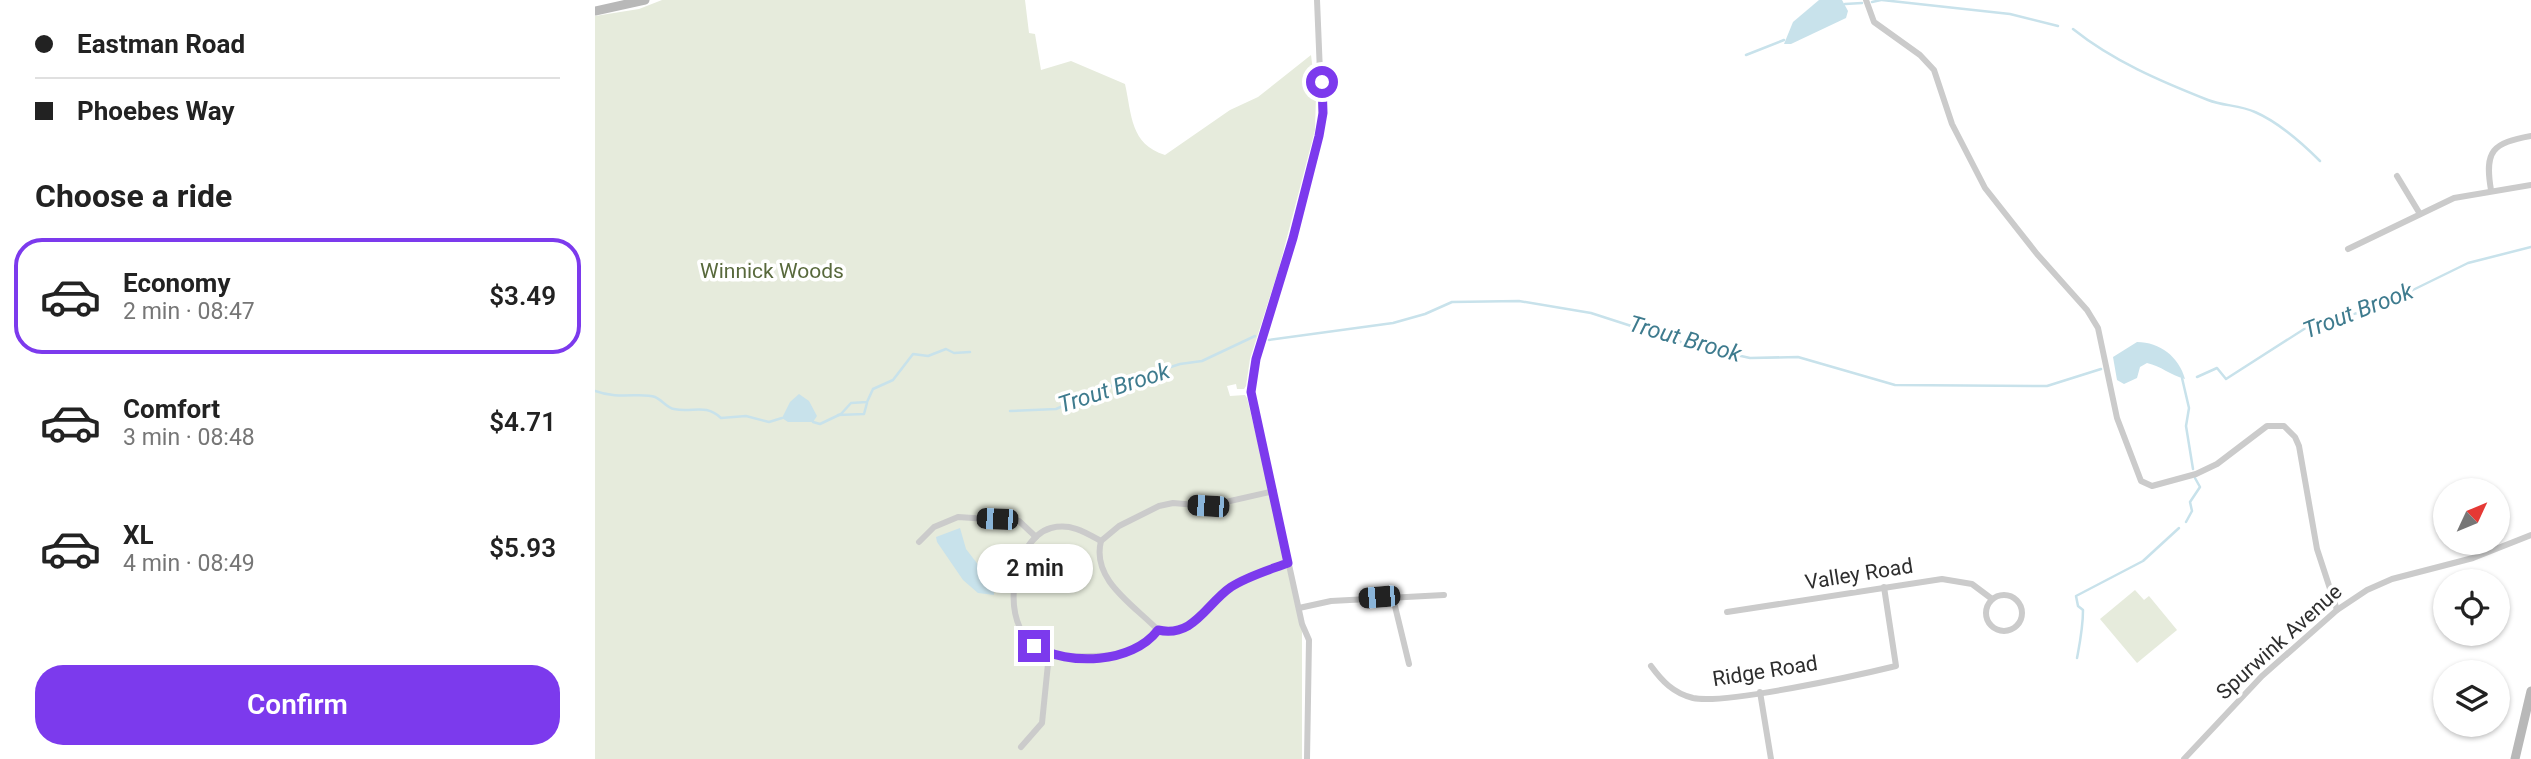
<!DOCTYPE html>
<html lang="en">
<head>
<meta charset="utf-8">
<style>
  body { margin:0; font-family:Roboto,sans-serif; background:#f6f6f6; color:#222; height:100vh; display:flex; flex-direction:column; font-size:26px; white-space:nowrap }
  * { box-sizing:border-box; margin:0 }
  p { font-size:23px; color:#767676 }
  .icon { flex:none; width:38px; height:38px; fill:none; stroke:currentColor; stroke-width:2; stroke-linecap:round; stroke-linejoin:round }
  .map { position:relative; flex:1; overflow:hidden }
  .details { display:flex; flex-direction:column; background:#fff; width:595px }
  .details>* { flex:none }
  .banner { display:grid; align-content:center; height:154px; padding:0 35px; background:#fff }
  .needle { width:46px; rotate:46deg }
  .controls { position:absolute; left:1838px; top:478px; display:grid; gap:14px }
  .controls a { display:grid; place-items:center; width:77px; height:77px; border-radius:50%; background:#fff; box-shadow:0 2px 5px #0004; font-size:35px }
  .end { position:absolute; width:32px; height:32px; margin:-16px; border:9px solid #7c3aed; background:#fff; box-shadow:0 0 0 4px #fff }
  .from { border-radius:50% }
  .bubble { position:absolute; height:49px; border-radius:24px; background:#fff; box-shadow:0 2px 5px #0004; font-size:23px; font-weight:600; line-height:49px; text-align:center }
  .car { position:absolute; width:21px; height:42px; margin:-21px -10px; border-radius:9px; box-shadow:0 0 5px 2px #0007; background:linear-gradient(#222 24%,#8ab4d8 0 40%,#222 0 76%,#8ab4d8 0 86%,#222 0) }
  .banner b { display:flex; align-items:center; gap:24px; height:66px; font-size:26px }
  .banner b+b { border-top:2px solid #e0e0e0 }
  .banner i { width:18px; height:18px; background:#222 }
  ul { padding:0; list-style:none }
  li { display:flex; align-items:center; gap:21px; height:116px; margin:0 14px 10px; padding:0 21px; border:4px solid transparent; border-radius:28px }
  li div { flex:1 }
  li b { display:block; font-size:26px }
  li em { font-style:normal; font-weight:600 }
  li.active { border-color:#7c3aed }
  li>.icon { width:63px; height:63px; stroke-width:1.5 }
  h2 { padding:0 35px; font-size:32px; line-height:84px }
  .action { display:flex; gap:14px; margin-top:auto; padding:14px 35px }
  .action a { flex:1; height:80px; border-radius:28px; background:#7c3aed; color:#fff; font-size:28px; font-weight:600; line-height:80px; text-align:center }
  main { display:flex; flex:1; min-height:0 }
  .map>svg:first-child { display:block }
  .green { fill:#e6ebdc }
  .water { fill:#c8e2eb }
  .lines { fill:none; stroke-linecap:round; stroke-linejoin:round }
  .stream { stroke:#c8e2eb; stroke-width:2.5 }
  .street { stroke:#cbcbcb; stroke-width:6 }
  .secondary { stroke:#b8b8b8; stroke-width:9 }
  .route { stroke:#7c3aed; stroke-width:9 }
  .labels { text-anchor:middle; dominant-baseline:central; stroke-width:7; stroke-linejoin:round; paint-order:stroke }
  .park-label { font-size:21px; fill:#58693c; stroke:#fff }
  .street-label { font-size:21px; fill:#2e2e2e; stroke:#fff }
  .water-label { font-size:23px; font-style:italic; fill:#3e7b8e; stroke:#fff }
</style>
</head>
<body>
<main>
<section class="details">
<div class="banner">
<b><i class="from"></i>Eastman Road</b>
<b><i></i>Phoebes Way</b>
</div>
<h2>Choose a ride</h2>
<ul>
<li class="active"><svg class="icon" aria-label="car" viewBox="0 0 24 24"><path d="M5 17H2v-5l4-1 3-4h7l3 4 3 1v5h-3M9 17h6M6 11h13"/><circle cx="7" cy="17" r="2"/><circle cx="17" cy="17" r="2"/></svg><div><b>Economy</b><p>2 min · 08:47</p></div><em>$3.49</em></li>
<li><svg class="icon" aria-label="car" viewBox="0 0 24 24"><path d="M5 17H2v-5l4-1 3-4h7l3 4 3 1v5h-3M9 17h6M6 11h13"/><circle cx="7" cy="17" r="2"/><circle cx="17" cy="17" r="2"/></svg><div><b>Comfort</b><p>3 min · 08:48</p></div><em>$4.71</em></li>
<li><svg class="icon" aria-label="car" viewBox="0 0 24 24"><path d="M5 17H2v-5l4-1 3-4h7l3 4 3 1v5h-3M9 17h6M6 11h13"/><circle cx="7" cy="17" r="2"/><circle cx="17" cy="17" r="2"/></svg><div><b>XL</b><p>4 min · 08:49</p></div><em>$5.93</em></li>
</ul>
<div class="action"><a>Confirm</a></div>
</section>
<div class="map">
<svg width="1936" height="759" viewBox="0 0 1936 759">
  <rect width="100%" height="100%" fill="#fff"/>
  <g class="green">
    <path d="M 67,0 L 430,0 L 434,33 L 440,34 L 446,70 L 476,61 L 530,84 C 537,115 535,144 570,155 L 635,110 L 663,97 L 716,55 L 721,95 L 720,130 L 684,268 L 655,359 L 651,386 L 649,389 L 642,389 L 641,384 L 632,386 L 635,396 L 650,395 L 652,398 L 707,624 L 707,759 L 0,759 L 0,16 L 44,9 Z"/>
    <path d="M 1540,590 L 1549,600 L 1554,596 L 1582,630 L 1542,663 L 1505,619 Z"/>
  </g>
  <g class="water">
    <path d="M 1224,0 L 1247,0 L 1253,11 L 1251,18 L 1196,44 L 1189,44 L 1198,22 Z"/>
    <path d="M 1542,342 C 1565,342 1584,357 1590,379 C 1575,375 1566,366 1552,363 L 1545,367 L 1542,378 L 1529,384 L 1522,380 L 1518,357 Z"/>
    <path d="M 204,394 L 214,401 L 222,416 L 218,422 L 193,422 L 187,418 L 195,402 Z"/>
    <path d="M 365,528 L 371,549 L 398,584 L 399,595 L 383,593 L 368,580 L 342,542 L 341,537 Z"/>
  </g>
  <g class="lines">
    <g class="stream">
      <path d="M 1287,0 L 1415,14 L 1463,26"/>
      <path d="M 1277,2 L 1286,0"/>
      <path d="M 1250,4 L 1267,3"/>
      <path d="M 1478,29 C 1518,61 1565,81 1613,100 C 1628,106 1645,105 1660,112 C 1683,122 1707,143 1725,161"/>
      <path d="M 1151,55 L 1189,40"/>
      <path d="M 674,340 L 798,323 L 830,314 L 857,302 L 924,301 L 996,313 L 1092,344 L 1155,358 L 1203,357 L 1300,385 L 1452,386 L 1506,369"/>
      <path d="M 1602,377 L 1622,368 L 1631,379 L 1717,324 L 1779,309 L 1873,263 L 1936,247"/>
      <path d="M 1587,378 L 1594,408 L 1591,426 L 1598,469"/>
      <path d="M 0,391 C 23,400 47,392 60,397 C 67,400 72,408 79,409 C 98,413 110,403 126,418 L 151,416 L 174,422 L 187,418"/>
      <path d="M 415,411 L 461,409 L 510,388 L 585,364 L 607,361 L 660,336"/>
      <path d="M 243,415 L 269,414 L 272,403"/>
      <path d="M 218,422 L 225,424 L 246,414 L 256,403 L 272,402 L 278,389 L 298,380 L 318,354 L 333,356 L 351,349 L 359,353 L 375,352"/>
      <path d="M 1591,522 L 1597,511 L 1595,502 L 1605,487 L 1600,478"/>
      <path d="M 1482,658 C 1485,642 1488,628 1488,610 L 1483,606 L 1481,596 L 1548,561 L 1584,528"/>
    </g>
    <g class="street">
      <path d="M 1271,0 L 1279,22 L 1325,55 L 1339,70 L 1357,124 L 1390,188 L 1442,254 L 1492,310 L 1503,328 L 1522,418 L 1546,481 L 1557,486 L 1601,474 L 1622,464 L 1672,426 L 1689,426 L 1700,437 L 1704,446 L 1722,549 L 1742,610"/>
      <path d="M 1802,176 L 1825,214"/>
      <path d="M 1896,190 C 1889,150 1898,143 1936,136"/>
      <path d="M 1753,249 L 1859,198 L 1936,185"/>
      <path d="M 679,491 L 613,506 L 578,503 L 564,506 L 524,526 L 506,541 C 496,580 539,605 563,630 C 599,637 611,604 636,587 C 653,576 674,570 693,563"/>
      <path d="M 506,541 C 490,532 476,523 456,528 C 416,539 398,636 454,654 C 467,658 483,656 497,656 C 525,656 545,653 563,630"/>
      <path d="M 324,542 L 339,527 L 363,517 L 424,521 L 441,537"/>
      <circle cx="1409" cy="613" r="18"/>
      <path d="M 798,598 L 814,664"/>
      <path d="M 704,608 L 736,601 L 849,595"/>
      <path d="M 1132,612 L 1347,579 L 1377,584 L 1397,599"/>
      <path d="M 1056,666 C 1067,681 1078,693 1098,698 C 1129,705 1264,675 1301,666 L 1289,587"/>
      <path d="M 1165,692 L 1176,759"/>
      <path d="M 426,747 L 447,723 L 454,654"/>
      <path d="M 712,759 L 714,640 L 707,624 L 656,392 L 661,359 L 698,238 L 727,121 L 722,0"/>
      <path d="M 1589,759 L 1667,676 L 1742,610 L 1772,590 L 1797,579 L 1878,558 L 1936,535"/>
    </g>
    <g class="secondary">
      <path d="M 0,11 L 50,0"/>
      <path d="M 1920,759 L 1936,691"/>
    </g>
  </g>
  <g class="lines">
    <path class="route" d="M 439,646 C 474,666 537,664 563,630 C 599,638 611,604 636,587 C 653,576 674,570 693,563 L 656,392 L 661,359 L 698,238 L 724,136 L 728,113 L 727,82"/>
  </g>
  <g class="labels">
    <g class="park-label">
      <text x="177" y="271">Winnick Woods</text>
    </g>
    <g class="street-label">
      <text transform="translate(1264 574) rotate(-9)">Valley Road</text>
      <text transform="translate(1684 642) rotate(-42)">Spurwink Avenue</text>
      <text transform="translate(1170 671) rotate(-9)">Ridge Road</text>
    </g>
    <g class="water-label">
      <text transform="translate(1763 311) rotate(-21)">Trout Brook</text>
      <text transform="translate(1090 339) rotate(16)">Trout Brook</text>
      <text transform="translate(519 388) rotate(-18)">Trout Brook</text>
    </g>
  </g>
</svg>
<div class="controls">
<a><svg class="needle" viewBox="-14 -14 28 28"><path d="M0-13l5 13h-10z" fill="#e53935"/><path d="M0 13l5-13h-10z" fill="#767676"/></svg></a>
<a><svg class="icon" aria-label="locate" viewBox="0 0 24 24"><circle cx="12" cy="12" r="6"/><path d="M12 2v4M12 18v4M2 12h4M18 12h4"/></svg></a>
<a><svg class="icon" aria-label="layers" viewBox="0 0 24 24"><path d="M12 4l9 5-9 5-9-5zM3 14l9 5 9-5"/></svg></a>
</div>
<i class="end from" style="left:727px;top:82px"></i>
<i class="end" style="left:439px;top:646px"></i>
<div class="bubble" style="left:382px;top:544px;width:116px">2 min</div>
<i class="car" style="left:613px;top:506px;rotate:274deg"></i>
<i class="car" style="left:402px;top:519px;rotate:272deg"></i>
<i class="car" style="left:784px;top:597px;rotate:265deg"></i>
</div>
</main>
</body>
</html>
